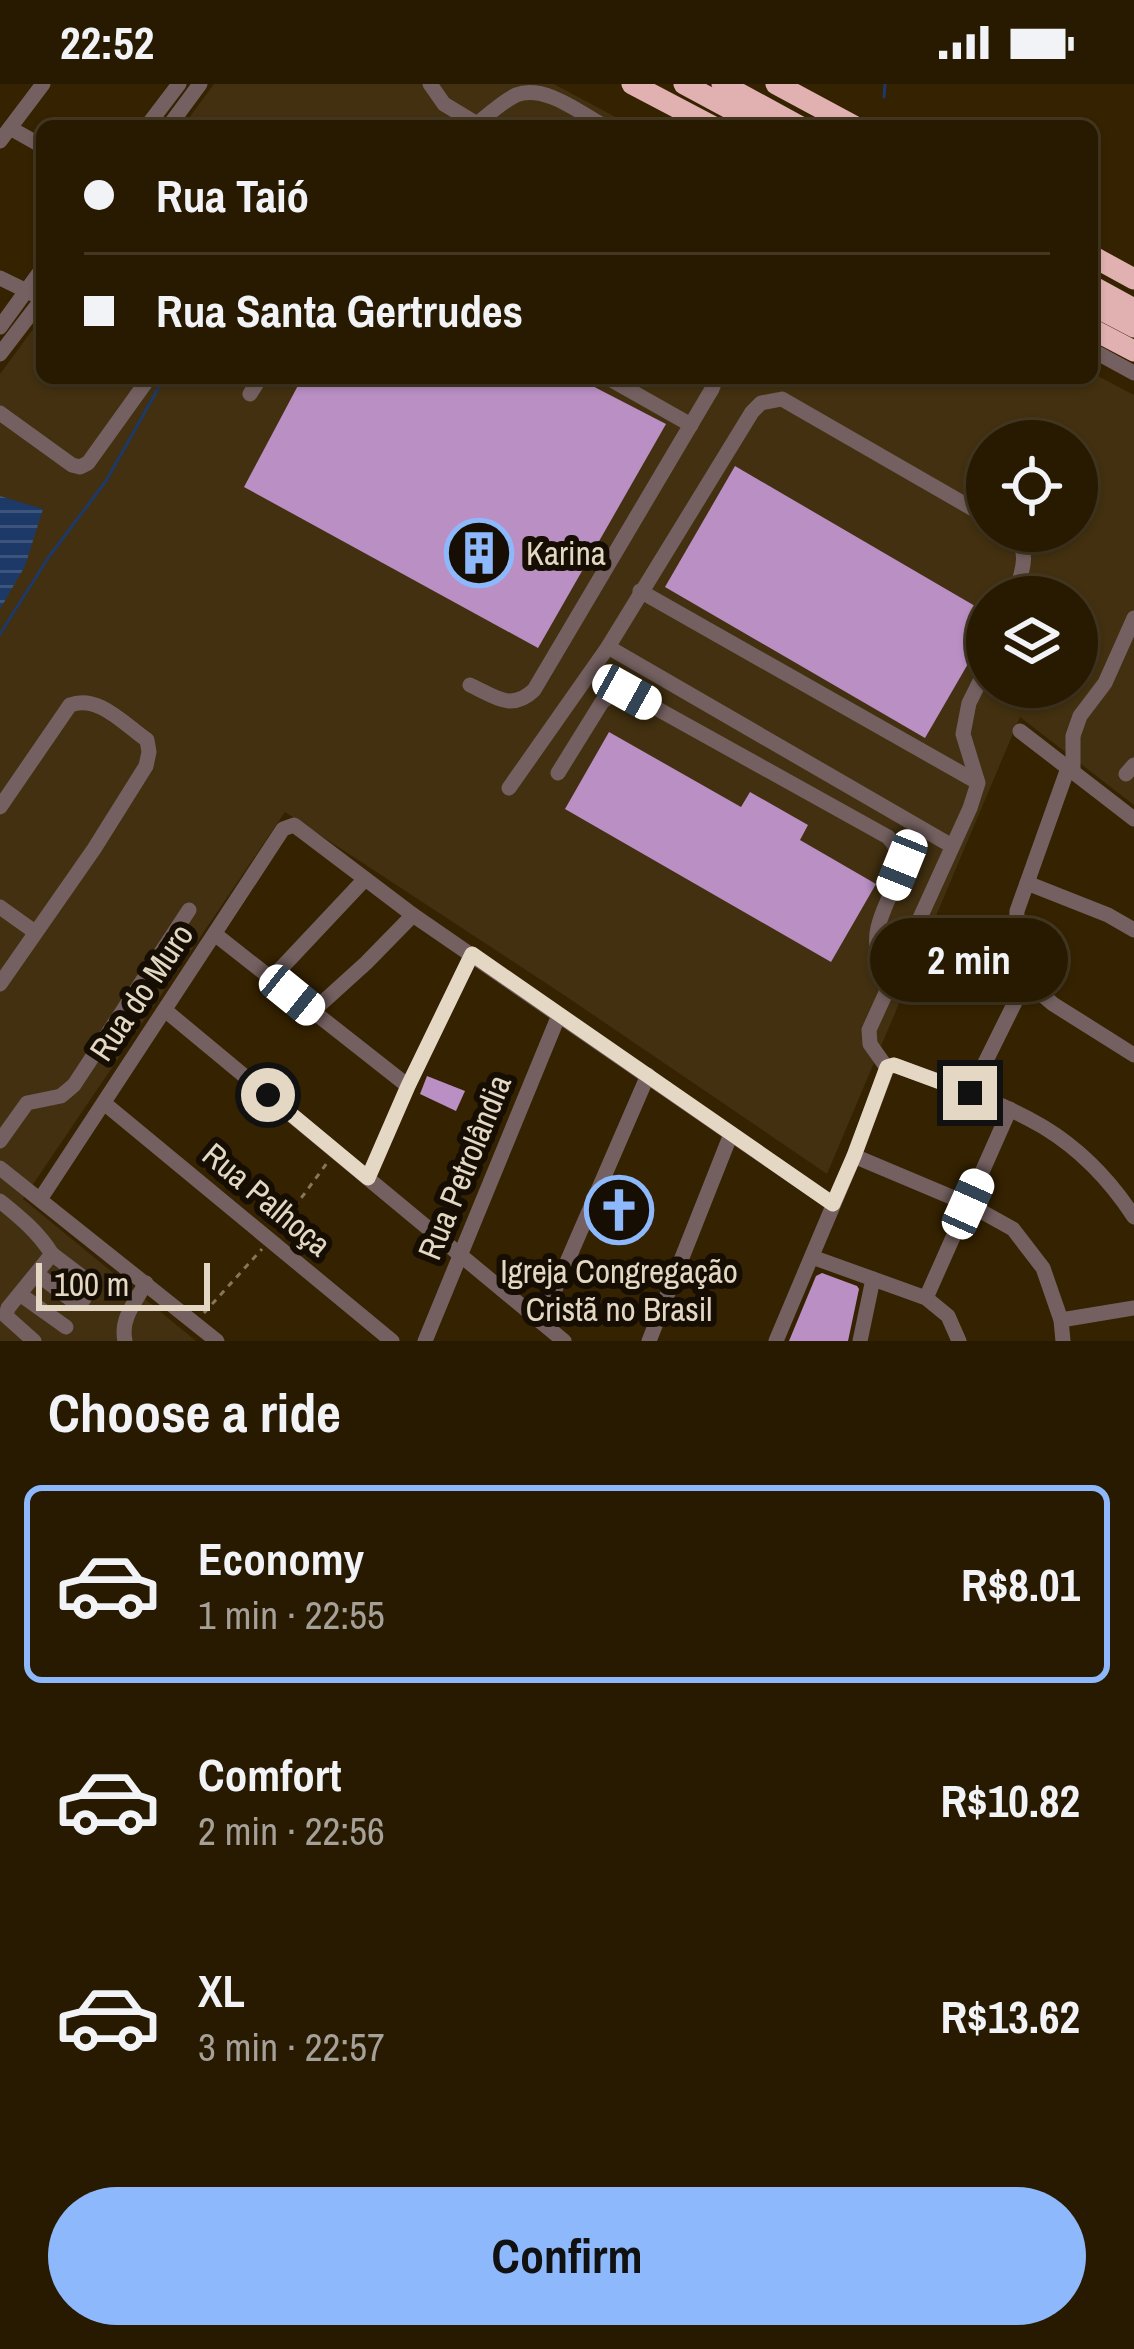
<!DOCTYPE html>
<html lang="en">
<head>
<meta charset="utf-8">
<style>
  body { margin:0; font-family:"Archivo Narrow",sans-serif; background:#34270f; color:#f1f3f6; height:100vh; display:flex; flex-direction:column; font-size:45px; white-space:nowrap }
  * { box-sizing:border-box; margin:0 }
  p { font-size:39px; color:#a5a199 }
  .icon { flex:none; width:66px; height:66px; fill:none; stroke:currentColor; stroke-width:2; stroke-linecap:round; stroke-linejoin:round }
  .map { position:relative; height:1257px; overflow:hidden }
  .drawer { display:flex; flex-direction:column; background:#281a00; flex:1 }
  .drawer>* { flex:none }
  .top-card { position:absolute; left:36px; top:36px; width:1062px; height:264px; border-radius:18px; box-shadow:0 3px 9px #0004,0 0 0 3px #443822; display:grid; align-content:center; height:264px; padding:0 48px; background:#281a00 }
  .controls { position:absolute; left:966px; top:336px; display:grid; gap:24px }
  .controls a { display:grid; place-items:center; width:132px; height:132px; border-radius:50%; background:#281a00; box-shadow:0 3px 9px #0004,0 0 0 3px #443822; font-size:60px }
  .scale { position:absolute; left:36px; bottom:30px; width:174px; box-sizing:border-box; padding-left:12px; border:6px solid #e4d8c5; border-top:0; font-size:33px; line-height:42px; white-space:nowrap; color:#e4d8c5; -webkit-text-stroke:9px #160e02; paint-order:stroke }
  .end { position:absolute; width:54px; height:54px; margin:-27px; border:15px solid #e4d8c5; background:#111; box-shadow:0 0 0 6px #111 }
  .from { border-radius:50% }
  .bubble { position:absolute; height:84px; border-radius:42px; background:#281a00; box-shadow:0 3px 9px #0004,0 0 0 3px #443822; font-size:39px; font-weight:700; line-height:84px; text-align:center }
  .car { position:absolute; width:36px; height:72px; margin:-36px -18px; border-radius:15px; box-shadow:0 0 9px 3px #0007; background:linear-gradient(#fff 24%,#345 0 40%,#fff 0 76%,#345 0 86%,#fff 0) }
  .top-card b { display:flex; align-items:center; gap:42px; height:114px; font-size:45px }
  .top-card b+b { border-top:3px solid #443822 }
  .top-card i { width:30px; height:30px; background:#f1f3f6 }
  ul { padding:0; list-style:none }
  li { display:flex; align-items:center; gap:36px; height:198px; margin:0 24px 18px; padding:0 24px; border:6px solid transparent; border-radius:18px }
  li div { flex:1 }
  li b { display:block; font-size:45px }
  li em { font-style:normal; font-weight:700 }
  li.on { border-color:#8db9fc }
  li>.icon { width:108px; height:108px; stroke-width:1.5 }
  h2 { padding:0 48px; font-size:54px; line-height:144px }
  .button { display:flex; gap:24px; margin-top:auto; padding:24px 48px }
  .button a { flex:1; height:138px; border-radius:72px; background:#8db9fc; color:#111; font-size:48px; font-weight:700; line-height:138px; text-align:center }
  .status { display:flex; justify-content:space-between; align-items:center; height:84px; padding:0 60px; background:#281a00; direction:ltr }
  .status svg { height:33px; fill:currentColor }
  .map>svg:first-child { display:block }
  .built { fill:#423010; fill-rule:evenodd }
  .water { fill:url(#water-rules) }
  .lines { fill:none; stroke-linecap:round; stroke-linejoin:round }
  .stream { stroke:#1c3968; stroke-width:3 }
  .building { fill:#b98fc4 }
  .path { stroke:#86765b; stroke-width:3; stroke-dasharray:6 6; stroke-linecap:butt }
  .minor { stroke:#746060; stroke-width:15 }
  .highway { stroke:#e1b0b0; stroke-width:21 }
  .route { stroke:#e4d8c5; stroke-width:15 }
  .labels { text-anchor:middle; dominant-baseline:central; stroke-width:12; stroke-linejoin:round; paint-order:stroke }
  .poi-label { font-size:33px; fill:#e4d8c5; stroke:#160e02; text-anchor:start }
  .street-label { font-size:33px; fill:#e4d8c5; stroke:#160e02 }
</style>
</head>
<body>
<div class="status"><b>22:52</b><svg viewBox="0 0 49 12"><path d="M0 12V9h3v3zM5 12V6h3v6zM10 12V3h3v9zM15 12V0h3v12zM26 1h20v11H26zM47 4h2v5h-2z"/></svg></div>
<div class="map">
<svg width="1134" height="1257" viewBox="0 0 1134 1257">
  <defs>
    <pattern id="water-rules" width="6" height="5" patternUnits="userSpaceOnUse" patternTransform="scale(3)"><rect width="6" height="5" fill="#1c3968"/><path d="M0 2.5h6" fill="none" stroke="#3d557c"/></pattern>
  </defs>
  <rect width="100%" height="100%" fill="#352200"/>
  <g class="built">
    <path d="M 214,0 L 554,0 L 632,42 L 183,42 Z"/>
    <path d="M 42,233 L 42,294 L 1092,294 L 1092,289 L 1134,311 L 1134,721 L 1020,633 L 827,1090 L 564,911 L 285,728 L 23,1115 L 196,1257 L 0,1257 L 0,290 ZM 987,357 L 1077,357 L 1077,447 L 987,447 ZM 987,513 L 1077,513 L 1077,603 L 987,603 Z"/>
  </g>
  <path class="water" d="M 0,412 L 43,425 L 25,482 L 0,525 Z"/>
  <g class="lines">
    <g class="stream">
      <path d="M 884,13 L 885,0"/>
      <path d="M 0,550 L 48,474 L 106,397 L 164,294"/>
    </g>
  </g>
  <g class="building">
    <path d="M 302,294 L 577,294 L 666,340 L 538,564 L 244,403 Z"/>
    <path d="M 735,382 L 987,529 L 987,547 L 925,654 L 665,503 Z"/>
    <path d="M 609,648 L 741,723 L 750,708 L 808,741 L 800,756 L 876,800 L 831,878 L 565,725 Z"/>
    <path d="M 427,992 L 465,1007 L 456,1027 L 420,1010 Z"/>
    <path d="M 610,1109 L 642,1124 L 631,1148 L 600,1131 Z"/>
    <path d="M 822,1189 L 857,1202 L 859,1205 L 848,1257 L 789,1257 L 816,1192 Z"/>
  </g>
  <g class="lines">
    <g class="path">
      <path d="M 280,1143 L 327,1079"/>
      <path d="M 204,1229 L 262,1165"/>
    </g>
    <g class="minor">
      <path d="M 430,0 L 444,20 L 477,40 C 489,30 502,18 516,11 C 545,0 580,29 604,42"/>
      <path d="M 147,42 L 179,0"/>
      <path d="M 169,42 L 200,0"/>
      <path d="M 10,44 L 42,62"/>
      <path d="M 0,57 L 43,0"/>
      <path d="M 0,194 L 35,211"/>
      <path d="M 0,243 L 42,185"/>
      <path d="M 1092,266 L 1134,289"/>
      <path d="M 0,270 L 42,215"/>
      <path d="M 608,294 L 691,341"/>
      <path d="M 250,310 L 260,294"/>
      <path d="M 0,329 L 72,381 L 80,383 L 88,379 L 149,294"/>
      <path d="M 1011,447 C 1032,465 1022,489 1014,513"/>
      <path d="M 640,507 L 977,698"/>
      <path d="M 608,563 L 952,762"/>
      <path d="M 470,601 C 494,612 511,628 534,606 L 712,305 L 716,294"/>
      <path d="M 1020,647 L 1134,735"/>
      <path d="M 1068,684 L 1017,827 L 1016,859 L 1027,894 L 1034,904 L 1053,920 L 1134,971"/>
      <path d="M 1073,688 L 1073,652 L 1080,632 L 1105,599 L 1134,534"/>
      <path d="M 558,689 L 602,618 L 617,607 L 627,608 L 888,753 C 917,783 881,815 877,849 C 875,869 880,886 886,905"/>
      <path d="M 1126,690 L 1134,681"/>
      <path d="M 509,704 L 608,563 L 752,328 L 761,319 L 782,315 L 987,433"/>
      <path d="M 0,723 L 70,621 C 98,610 124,640 147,656 L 149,668 L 146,682 L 94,765 L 0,900"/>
      <path d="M 1027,799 L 1108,831 L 1134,846"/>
      <path d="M 0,823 L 35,848"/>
      <path d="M 216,851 L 408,1002"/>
      <path d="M 271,895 L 365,795"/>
      <path d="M 166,927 L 564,1257"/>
      <path d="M 313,927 L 366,879 L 413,831"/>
      <path d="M 887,984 L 870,960 L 869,946 L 970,724 L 978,699 L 963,650 L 969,619 L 987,583"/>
      <path d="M 887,984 L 894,981 C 998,1020 1070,1035 1134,1133"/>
      <path d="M 970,1009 L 1027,894"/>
      <path d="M 104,1019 L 392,1257"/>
      <path d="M 0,1057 L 27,1019 L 61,1012 L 74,1001 L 189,826"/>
      <path d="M 854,1072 L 968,1120 L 1013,1145 L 1043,1184 L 1061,1236 L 1063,1257"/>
      <path d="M 0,1084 L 217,1257"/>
      <path d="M 368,1094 L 408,1002 L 472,870"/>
      <path d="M 41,1114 L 283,745 L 294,741 L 413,831 L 833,1120"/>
      <path d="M 0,1117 C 20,1133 38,1148 52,1170 L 8,1224 L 6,1232 L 34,1257"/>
      <path d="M 812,1173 L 926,1214 L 948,1232 L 959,1257"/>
      <path d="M 37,1190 L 73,1217 L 83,1216 L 91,1203 L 89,1198 L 52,1170"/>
      <path d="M 21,1211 L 66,1243"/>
      <path d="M 926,1214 L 1010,1025"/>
      <path d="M 1061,1236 L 1134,1224"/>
      <path d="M 541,1238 L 648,991"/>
      <path d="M 125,1257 C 120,1235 135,1218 146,1199"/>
      <path d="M 425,1257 L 559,931"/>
      <path d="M 649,1257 L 731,1050"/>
      <path d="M 776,1257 L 854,1072 L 887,984"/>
      <path d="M 860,1257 L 873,1195"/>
    </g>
    <g class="highway">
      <path d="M 632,0 L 712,42"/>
      <path d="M 684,0 L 762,42"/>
      <path d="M 722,0 L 799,42"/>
      <path d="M 776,0 L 854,42"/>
      <path d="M 1092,172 L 1134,195"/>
      <path d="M 1092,202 L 1134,225"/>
      <path d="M 1092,221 L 1134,243"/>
      <path d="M 1092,245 L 1134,267"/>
    </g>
  </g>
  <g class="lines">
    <path class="route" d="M 268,1011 L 368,1094 L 408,1002 L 472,870 L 833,1120 L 854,1072 L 887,983 L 894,981 L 970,1009"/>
  </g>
  <defs>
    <g id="building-ring" transform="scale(3.45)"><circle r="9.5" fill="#160e02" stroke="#8db9fc" stroke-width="1.5"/><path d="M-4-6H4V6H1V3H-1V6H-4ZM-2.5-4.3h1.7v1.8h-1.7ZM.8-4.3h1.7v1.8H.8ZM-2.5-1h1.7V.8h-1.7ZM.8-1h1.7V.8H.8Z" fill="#8db9fc"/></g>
    <g id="church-ring" transform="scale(3.45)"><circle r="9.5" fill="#160e02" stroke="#8db9fc" stroke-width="1.5"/><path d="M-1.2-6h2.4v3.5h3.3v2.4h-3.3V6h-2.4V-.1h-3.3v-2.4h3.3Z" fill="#8db9fc"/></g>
  </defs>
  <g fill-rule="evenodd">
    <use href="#building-ring" x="479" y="469"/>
    <use href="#church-ring" x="619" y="1126"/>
  </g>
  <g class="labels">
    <g class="poi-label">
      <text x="526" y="469">Karina</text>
      <text x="619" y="1187" text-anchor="middle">Igreja Congregação<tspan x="619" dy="38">Cristã no Brasil</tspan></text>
    </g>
    <g class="street-label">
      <text transform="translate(141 908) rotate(-56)">Rua do Muro</text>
      <text transform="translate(464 1083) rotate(-68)">Rua Petrolândia</text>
      <text transform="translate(267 1115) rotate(40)">Rua Palhoça</text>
    </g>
  </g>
</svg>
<div class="controls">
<a><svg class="icon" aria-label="locate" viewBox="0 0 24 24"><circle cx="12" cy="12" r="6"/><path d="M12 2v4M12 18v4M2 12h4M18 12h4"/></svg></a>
<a><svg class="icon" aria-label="layers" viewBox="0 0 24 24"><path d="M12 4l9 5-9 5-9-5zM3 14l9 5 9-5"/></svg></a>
</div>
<div class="scale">100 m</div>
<i class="end from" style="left:268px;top:1011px"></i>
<i class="end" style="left:970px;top:1009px"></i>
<div class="bubble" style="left:870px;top:834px;width:198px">2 min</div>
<i class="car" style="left:627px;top:608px;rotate:119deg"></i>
<i class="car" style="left:902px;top:781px;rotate:202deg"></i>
<i class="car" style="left:292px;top:911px;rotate:129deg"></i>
<i class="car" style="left:968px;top:1120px;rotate:24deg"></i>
<div class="top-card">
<b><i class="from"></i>Rua Taió</b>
<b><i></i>Rua Santa Gertrudes</b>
</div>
</div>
<section class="drawer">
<h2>Choose a ride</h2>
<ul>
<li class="on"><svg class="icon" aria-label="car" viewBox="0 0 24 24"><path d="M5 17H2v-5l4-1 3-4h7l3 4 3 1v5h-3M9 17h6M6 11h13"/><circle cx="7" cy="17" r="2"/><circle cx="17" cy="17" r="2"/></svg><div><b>Economy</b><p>1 min · 22:55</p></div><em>R$8.01</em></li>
<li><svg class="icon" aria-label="car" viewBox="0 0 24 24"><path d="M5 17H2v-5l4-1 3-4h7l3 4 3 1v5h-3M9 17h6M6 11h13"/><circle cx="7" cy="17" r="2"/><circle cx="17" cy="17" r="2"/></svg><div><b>Comfort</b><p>2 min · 22:56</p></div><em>R$10.82</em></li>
<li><svg class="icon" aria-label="car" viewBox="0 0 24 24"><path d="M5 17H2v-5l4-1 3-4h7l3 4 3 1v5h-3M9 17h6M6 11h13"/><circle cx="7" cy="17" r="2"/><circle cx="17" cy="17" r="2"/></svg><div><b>XL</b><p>3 min · 22:57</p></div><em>R$13.62</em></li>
</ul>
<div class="button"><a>Confirm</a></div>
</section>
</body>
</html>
